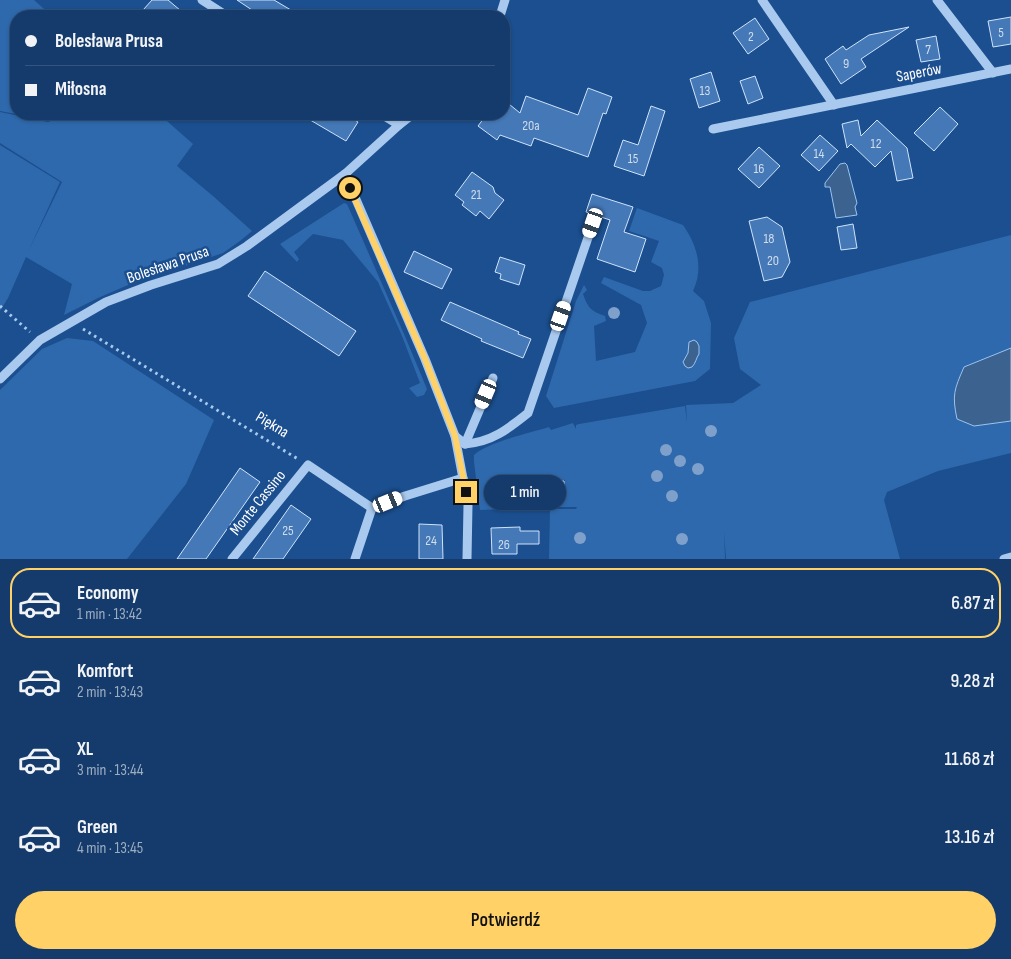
<!DOCTYPE html>
<html lang="pl">
<head>
<meta charset="utf-8">
<style>
  body { margin:0; font-family:"Sofia Sans Condensed",sans-serif; background:#1d4271; color:#f1f3f6; height:100vh; display:flex; flex-direction:column; font-size:19px; white-space:nowrap }
  * { box-sizing:border-box; margin:0 }
  p { font-size:16px; color:#9dadc1 }
  .icon { flex:none; width:28px; height:28px; fill:none; stroke:currentColor; stroke-width:2; stroke-linecap:round; stroke-linejoin:round }
  .map { position:relative; height:559px; overflow:hidden }
  .side { display:flex; flex-direction:column; background:#143b6b; flex:1 }
  .side>* { flex:none }
  .banner { position:absolute; left:10px; top:10px; width:500px; height:110px; border-radius:20px; box-shadow:0 1px 4px #0004,0 0 0 1px #33557e; display:grid; align-content:center; height:110px; padding:0 15px; background:#143b6b }
  .end { position:absolute; width:22px; height:22px; margin:-11px; border:6px solid #ffd166; background:#111; box-shadow:0 0 0 2px #111 }
  .from { border-radius:50% }
  .bubble { position:absolute; height:35px; border-radius:18px; background:#143b6b; box-shadow:0 1px 4px #0004,0 0 0 1px #33557e; font-size:16px; font-weight:600; line-height:35px; text-align:center }
  .car { position:absolute; width:15px; height:30px; margin:-15px -8px; border-radius:6px; box-shadow:0 0 4px 1px #0007; background:linear-gradient(#fff 24%,#345 0 40%,#fff 0 76%,#345 0 86%,#fff 0) }
  .banner b { display:flex; align-items:center; gap:18px; height:48px; font-size:19px }
  .banner b+b { border-top:1px solid #33557e }
  .banner i { width:12px; height:12px; background:#f1f3f6 }
  ul { padding:9px 0 0; list-style:none }
  li { display:flex; align-items:center; gap:15px; height:70px; margin:0 10px 8px; padding:0 5px; border:2px solid transparent; border-radius:20px }
  li div { flex:1 }
  li b { display:block; font-size:19px }
  li em { font-style:normal; font-weight:600 }
  li.current { border-color:#ffd166 }
  li>.icon { width:45px; height:45px; stroke-width:1.5 }
  .cta { display:flex; gap:10px; margin-top:auto; padding:10px 15px }
  .cta a { flex:1; height:58px; border-radius:30px; background:#ffd166; color:#111; font-size:20px; font-weight:600; line-height:58px; text-align:center }
  .map>svg:first-child { display:block }
  .green { fill:#2e69ad; fill-rule:evenodd }
  .water { fill:#3c6290; stroke:#9cc4f0 }
  .building { fill:#4478b7; stroke:#cfe3fa }
  .lines { fill:none; stroke-linecap:round; stroke-linejoin:round }
  .path { stroke:#a9c9ee; stroke-width:3; stroke-dasharray:2.5 4; stroke-linecap:butt }
  .minor { stroke:#a9c9ee; stroke-width:9 }
  .tree { fill:#7ea0ca }
  .route { stroke:#ffd166; stroke-width:6 }
  .labels { text-anchor:middle; dominant-baseline:central; stroke-width:5; stroke-linejoin:round; paint-order:stroke }
  .number-label { font-size:14px; fill:#d0dded }
  .street-label { font-size:16px; fill:#fff; stroke:#1b4f8f }
</style>
</head>
<body>
<div class="map">
<svg width="1011" height="559" viewBox="0 0 1011 559">
  <rect width="100%" height="100%" fill="#1b4f8f"/>
  <g class="green">
    <path d="M 0,0 L 34,0 L 52,16 L 16,16 L 16,114 L 66,114 L 48,120 L 0,111 Z"/>
    <path d="M 0,112 L 48,122 L 69,114 L 159,114 L 193,144 L 177,166 L 213,196 L 252,231 L 240,241 L 223,253 L 128,285 L 98,298 L 64,315 L 72,284 L 26,257 L 8,298 L 0,311 L 0,145 L 60,182 L 28,252 L 62,182 L 0,143 Z"/>
    <path d="M 344,203 L 347,204 L 404,334 L 427,389 L 424,395 L 417,397 L 409,388 L 420,383 L 402,336 L 378,282 L 343,240 L 313,234 L 294,252 L 299,259 L 297,262 L 280,244 Z"/>
    <path d="M 637,208 L 683,225 C 697,245 704,268 693,291 L 704,301 L 711,323 L 710,369 L 695,381 L 554,408 L 546,396 L 576,301 L 584,285 L 587,290 L 583,294 C 588,308 591,311 605,316 L 606,321 L 594,326 L 596,361 L 635,352 L 647,323 L 641,305 L 601,283 L 604,277 L 643,291 L 650,291 L 661,286 L 664,275 L 662,268 L 651,262 L 659,241 L 629,231 Z"/>
    <path d="M 1011,235 L 1011,348 L 964,367 C 954,390 952,395 958,419 L 974,425 L 1011,421 L 1011,453 L 938,471 L 887,492 L 884,500 L 900,559 L 726,559 L 724,531 L 725,559 L 549,559 L 550,509 L 576,509 L 577,507 L 553,507 L 480,510 L 474,462 L 474,455 C 488,442 530,433 549,427 L 551,430 L 573,423 L 576,429 L 576,425 L 579,424 L 685,406 L 687,423 L 686,405 L 733,403 L 761,385 L 740,369 L 734,338 L 750,302 ZM 565,480 L 565,497 L 547,497 L 546,481 Z"/>
    <path d="M 67,338 L 93,341 L 214,420 L 186,484 L 127,559 L 0,559 L 0,390 L 42,349 Z"/>
  </g>
  <g class="water">
    <path d="M 845,163 L 847,165 L 857,203 L 855,207 L 857,215 L 836,218 L 830,187 L 825,187 L 825,183 L 840,164 Z"/>
    <path d="M 694,340 L 697,342 L 699,346 L 699,354 C 696,358 696,363 692,367 L 688,368 L 685,366 L 683,362 L 688,353 L 689,342 Z"/>
    <path d="M 1011,348 L 1011,421 L 974,426 L 957,419 C 952,395 954,390 964,367 Z"/>
  </g>
  <g class="building">
    <path d="M 152,0 L 168,0 L 187,16 L 151,16 L 143,10 Z"/>
    <path d="M 237,0 L 274,0 L 301,16 L 261,16 Z"/>
    <path d="M 1011,17 L 1011,44 L 993,47 L 988,21 Z"/>
    <path d="M 755,18 L 769,39 L 748,54 L 733,33 Z"/>
    <path d="M 909,27 L 861,59 L 866,67 L 841,84 L 825,59 L 843,46 L 846,50 L 869,35 Z"/>
    <path d="M 936,36 L 940,59 L 921,62 L 916,40 Z"/>
    <path d="M 711,72 L 720,101 L 699,108 L 690,79 Z"/>
    <path d="M 755,76 L 763,98 L 748,104 L 740,81 Z"/>
    <path d="M 588,88 L 612,97 L 606,114 L 603,113 L 588,157 L 534,138 L 531,146 L 500,135 L 497,140 L 478,126 L 487,114 L 504,114 L 504,100 L 520,113 L 526,96 L 578,115 Z"/>
    <path d="M 651,106 L 665,111 L 644,176 L 614,166 L 623,140 L 638,145 Z"/>
    <path d="M 940,107 L 958,124 L 934,151 L 914,133 Z"/>
    <path d="M 300,114 L 345,114 L 358,122 L 346,141 Z"/>
    <path d="M 858,120 L 861,136 L 877,120 L 907,148 L 913,178 L 897,181 L 891,151 L 875,167 L 851,144 L 847,148 L 842,124 Z"/>
    <path d="M 820,135 L 838,151 L 819,171 L 801,155 Z"/>
    <path d="M 759,147 L 780,166 L 759,188 L 738,169 Z"/>
    <path d="M 472,172 L 493,187 L 495,193 L 504,200 L 489,219 L 480,211 L 476,216 L 462,205 L 464,202 L 455,195 Z"/>
    <path d="M 592,194 L 633,207 L 624,232 L 646,239 L 635,272 L 597,259 L 610,220 L 586,212 Z"/>
    <path d="M 767,217 L 782,227 L 790,262 L 782,277 L 764,281 L 749,221 Z"/>
    <path d="M 853,224 L 857,248 L 841,250 L 837,227 Z"/>
    <path d="M 414,251 L 452,269 L 442,289 L 404,272 Z"/>
    <path d="M 500,257 L 525,265 L 519,285 L 500,279 L 501,274 L 495,272 Z"/>
    <path d="M 265,271 L 356,331 L 339,356 L 248,296 Z"/>
    <path d="M 450,302 L 519,332 L 518,334 L 531,339 L 523,358 L 481,341 L 482,339 L 441,320 Z"/>
    <path d="M 240,468 L 260,482 L 206,559 L 177,559 Z"/>
    <path d="M 547,481 L 564,481 L 565,496 L 547,496 Z"/>
    <path d="M 291,505 L 311,519 L 283,559 L 253,559 Z"/>
    <path d="M 419,524 L 442,525 L 443,559 L 419,559 Z"/>
    <path d="M 520,527 L 520,531 L 539,531 L 539,544 L 517,544 L 517,554 L 492,554 L 491,528 Z"/>
  </g>
  <g class="lines">
    <g class="path">
      <path d="M 0,306 L 30,332"/>
      <path d="M 83,329 L 298,459"/>
    </g>
    <g class="minor">
      <path d="M 202,0 L 227,16"/>
      <path d="M 762,0 L 834,105"/>
      <path d="M 937,0 L 993,73"/>
      <path d="M 500,16 L 505,0"/>
      <path d="M 381,114 L 399,125"/>
      <path d="M 713,129 L 1011,69"/>
      <path d="M 345,174 L 425,359 L 455,436 L 468,505 L 467,559"/>
      <path d="M 0,379 L 40,340 L 106,302 L 151,285 L 218,264 L 247,246 L 345,174 L 399,125 L 413,114"/>
      <path d="M 455,436 L 465,444 C 492,442 508,429 528,413 L 593,223"/>
      <path d="M 465,444 L 493,378"/>
      <path d="M 232,559 L 308,465 L 372,508 L 405,496 L 463,478"/>
      <path d="M 355,559 L 372,508"/>
      <path d="M 1004,559 L 1011,557"/>
    </g>
  </g>
  <g class="tree">
    <circle cx="614" cy="313" r="6"/>
    <circle cx="711" cy="431" r="6"/>
    <circle cx="666" cy="450" r="6"/>
    <circle cx="680" cy="461" r="6"/>
    <circle cx="698" cy="469" r="6"/>
    <circle cx="657" cy="476" r="6"/>
    <circle cx="672" cy="496" r="6"/>
    <circle cx="580" cy="538" r="6"/>
    <circle cx="682" cy="539" r="6"/>
  </g>
  <g class="lines">
    <path class="route" d="M 350,188 L 425,359 L 455,436 L 466,492"/>
  </g>
  <g class="labels">
    <g class="number-label">
      <text x="1001" y="32">5</text>
      <text x="751" y="36">2</text>
      <text x="928" y="49">7</text>
      <text x="846" y="63">9</text>
      <text x="705" y="90">13</text>
      <text x="531" y="125">20a</text>
      <text x="876" y="143">12</text>
      <text x="819" y="153">14</text>
      <text x="633" y="158">15</text>
      <text x="759" y="168">16</text>
      <text x="476" y="194">21</text>
      <text x="769" y="238">18</text>
      <text x="773" y="260">20</text>
      <text x="288" y="530">25</text>
      <text x="431" y="540">24</text>
      <text x="504" y="544">26</text>
    </g>
    <g class="street-label">
      <text transform="translate(919 73) rotate(-11)">Saperów</text>
      <text transform="translate(168 265) rotate(-19)">Bolesława Prusa</text>
      <text transform="translate(272 425) rotate(31)">Piękna</text>
      <text transform="translate(258 503) rotate(-51)">Monte Cassino</text>
    </g>
  </g>
</svg>
<i class="end from" style="left:350px;top:188px"></i>
<i class="end" style="left:466px;top:492px"></i>
<div class="bubble" style="left:484px;top:475px;width:82px">1 min</div>
<i class="car" style="left:593px;top:223px;rotate:199deg"></i>
<i class="car" style="left:561px;top:316px;rotate:19deg"></i>
<i class="car" style="left:486px;top:394px;rotate:203deg"></i>
<i class="car" style="left:388px;top:502px;rotate:68deg"></i>
<div class="banner">
<b><i class="from"></i>Bolesława Prusa</b>
<b><i></i>Miłosna</b>
</div>
</div>
<section class="side">
<ul>
<li class="current"><svg class="icon" aria-label="car" viewBox="0 0 24 24"><path d="M5 17H2v-5l4-1 3-4h7l3 4 3 1v5h-3M9 17h6M6 11h13"/><circle cx="7" cy="17" r="2"/><circle cx="17" cy="17" r="2"/></svg><div><b>Economy</b><p>1 min · 13:42</p></div><em>6.87 zł</em></li>
<li><svg class="icon" aria-label="car" viewBox="0 0 24 24"><path d="M5 17H2v-5l4-1 3-4h7l3 4 3 1v5h-3M9 17h6M6 11h13"/><circle cx="7" cy="17" r="2"/><circle cx="17" cy="17" r="2"/></svg><div><b>Komfort</b><p>2 min · 13:43</p></div><em>9.28 zł</em></li>
<li><svg class="icon" aria-label="car" viewBox="0 0 24 24"><path d="M5 17H2v-5l4-1 3-4h7l3 4 3 1v5h-3M9 17h6M6 11h13"/><circle cx="7" cy="17" r="2"/><circle cx="17" cy="17" r="2"/></svg><div><b>XL</b><p>3 min · 13:44</p></div><em>11.68 zł</em></li>
<li><svg class="icon" aria-label="car" viewBox="0 0 24 24"><path d="M5 17H2v-5l4-1 3-4h7l3 4 3 1v5h-3M9 17h6M6 11h13"/><circle cx="7" cy="17" r="2"/><circle cx="17" cy="17" r="2"/></svg><div><b>Green</b><p>4 min · 13:45</p></div><em>13.16 zł</em></li>
</ul>
<div class="cta"><a>Potwierdź</a></div>
</section>
</body>
</html>
